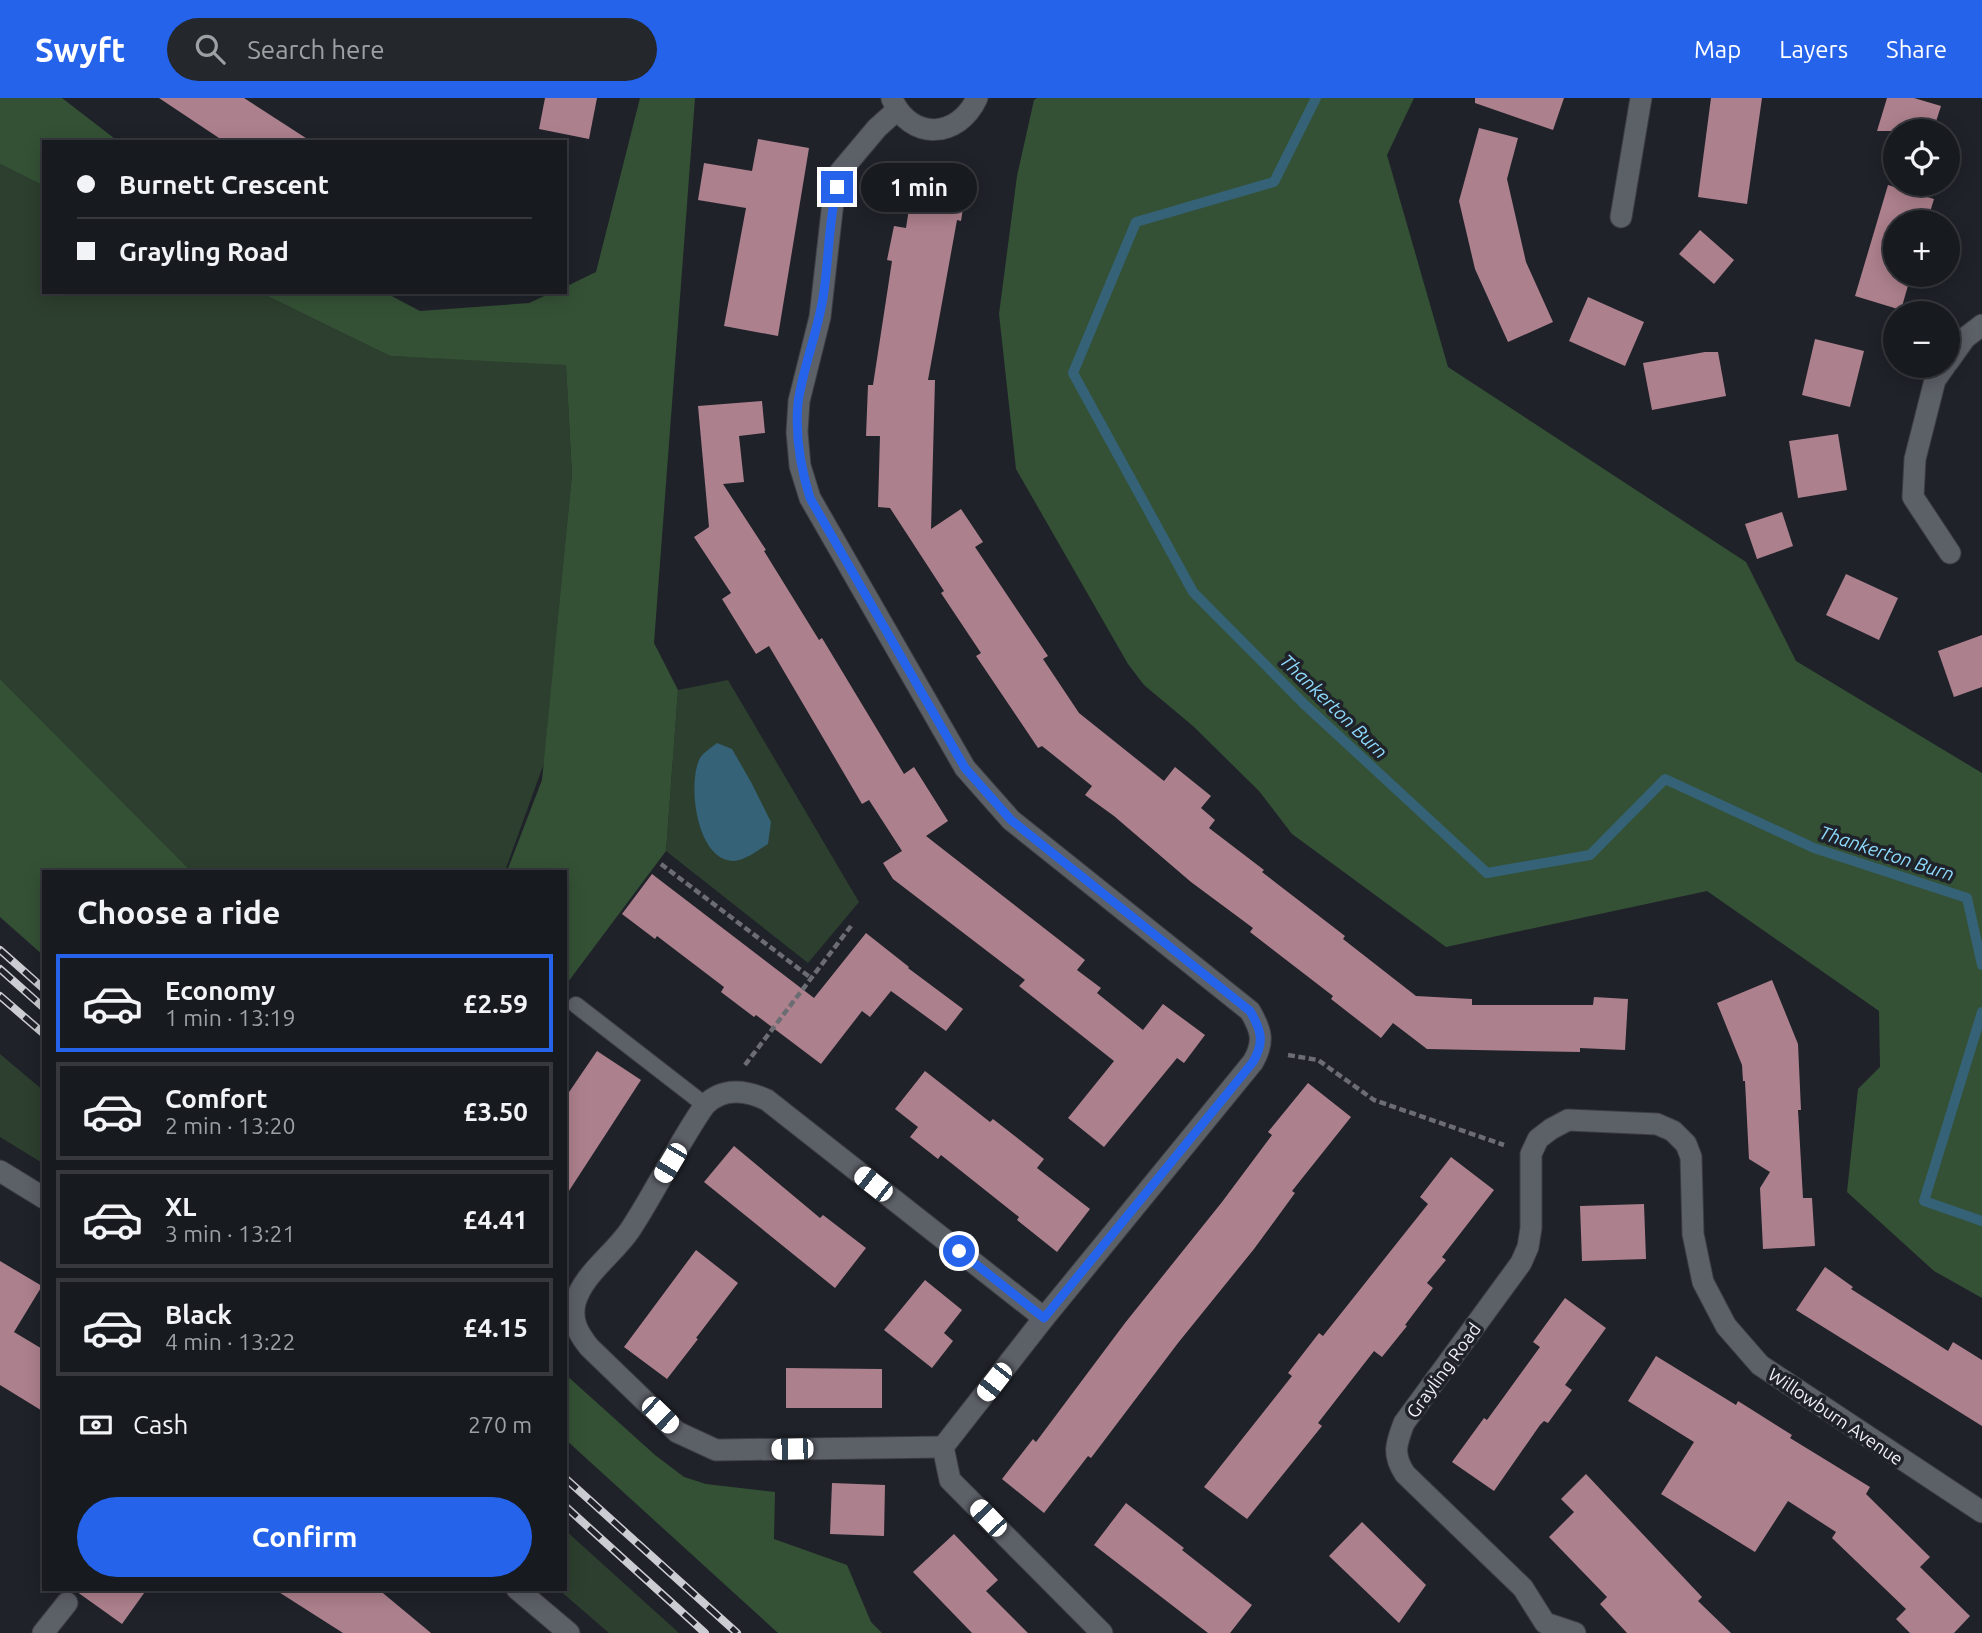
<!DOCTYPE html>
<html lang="en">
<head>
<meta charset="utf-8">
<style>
  body { margin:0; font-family:Ubuntu,sans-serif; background:#24272c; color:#f1f3f6; height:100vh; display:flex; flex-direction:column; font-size:26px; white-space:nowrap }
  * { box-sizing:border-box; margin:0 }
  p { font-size:23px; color:#9ea1a4 }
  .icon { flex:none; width:38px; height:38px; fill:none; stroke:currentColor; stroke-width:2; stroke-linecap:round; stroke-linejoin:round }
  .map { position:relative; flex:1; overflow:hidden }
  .panel { position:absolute; left:42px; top:772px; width:525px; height:721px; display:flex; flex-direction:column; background:#171a1f; border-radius:0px; box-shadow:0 4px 18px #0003,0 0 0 2px #36383d }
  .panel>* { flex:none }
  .guide { position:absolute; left:42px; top:42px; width:525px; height:154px; border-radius:0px; box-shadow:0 4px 18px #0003,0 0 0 2px #36383d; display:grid; align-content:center; height:154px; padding:0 35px; background:#171a1f }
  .buttons { position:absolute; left:1883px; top:21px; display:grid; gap:14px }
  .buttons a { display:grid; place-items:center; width:77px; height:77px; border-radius:50%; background:#171a1f; box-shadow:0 4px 18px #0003,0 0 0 2px #36383d; font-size:35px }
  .end { position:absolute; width:32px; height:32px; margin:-16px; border:9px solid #2563eb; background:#fff; box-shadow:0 0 0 4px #fff }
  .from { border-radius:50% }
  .bubble { position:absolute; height:49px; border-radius:24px; background:#171a1f; box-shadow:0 4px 18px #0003,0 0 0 2px #36383d; font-size:23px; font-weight:700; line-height:49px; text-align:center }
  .car { position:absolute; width:21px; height:42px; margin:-21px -10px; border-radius:9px; box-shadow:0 0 5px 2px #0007; background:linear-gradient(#fff 24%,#345 0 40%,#fff 0 76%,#345 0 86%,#fff 0) }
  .guide b { display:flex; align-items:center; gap:24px; height:66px; font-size:26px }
  .guide b+b { border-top:2px solid #36383d }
  .guide i { width:18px; height:18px; background:#f1f3f6 }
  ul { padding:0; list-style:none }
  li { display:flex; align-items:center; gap:21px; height:98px; margin:0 14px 10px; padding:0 21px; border:4px solid #36383d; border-radius:0px }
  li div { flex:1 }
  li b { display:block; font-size:26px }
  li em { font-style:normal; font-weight:700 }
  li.selected { border-color:#2563eb }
  li>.icon { width:63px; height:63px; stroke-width:1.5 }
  h2 { padding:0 35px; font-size:32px; line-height:84px }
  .pay { display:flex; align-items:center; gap:18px; height:77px; padding:0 35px; font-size:26px }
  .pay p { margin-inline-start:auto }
  .button { display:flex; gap:14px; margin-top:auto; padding:14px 35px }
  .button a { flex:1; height:80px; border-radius:42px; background:#2563eb; color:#fff; font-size:28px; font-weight:700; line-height:80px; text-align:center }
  header { display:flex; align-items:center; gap:42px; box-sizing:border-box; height:98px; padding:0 35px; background:#2563eb; color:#fff }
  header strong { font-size:33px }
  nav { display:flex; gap:38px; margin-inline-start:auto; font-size:24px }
  .search { width:490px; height:63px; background:#24272c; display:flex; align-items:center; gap:18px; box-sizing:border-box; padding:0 24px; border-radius:38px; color:#9ea1a4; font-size:26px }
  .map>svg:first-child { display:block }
  .green { fill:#2d3f2e }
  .forest { fill:#345135 }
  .water { fill:#356276 }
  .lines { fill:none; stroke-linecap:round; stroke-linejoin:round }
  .stream { stroke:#356276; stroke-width:10 }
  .building { fill:#ad808d }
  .service-casing { stroke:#3c3e43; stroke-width:18 }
  .minor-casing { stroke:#3c3e43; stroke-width:23 }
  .secondary-casing { stroke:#3c3e43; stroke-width:23 }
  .path { stroke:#6b6d73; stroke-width:4.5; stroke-dasharray:7 3.5; stroke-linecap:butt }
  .service { stroke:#5c6067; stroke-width:16 }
  .minor { stroke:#5c6067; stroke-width:21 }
  .secondary { stroke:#5c6067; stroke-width:21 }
  .rail-casing { stroke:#cbcdd2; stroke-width:8 }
  .rail { stroke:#1f2229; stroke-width:5; stroke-dasharray:16; stroke-linecap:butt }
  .route { stroke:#2563eb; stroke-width:9 }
  .labels { text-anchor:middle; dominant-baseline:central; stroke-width:7; stroke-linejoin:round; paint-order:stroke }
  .street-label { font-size:18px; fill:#eff1f5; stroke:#1f2229 }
  .water-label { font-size:19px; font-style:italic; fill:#8edafd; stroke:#1f2229 }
</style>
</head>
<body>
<header>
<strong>Swyft</strong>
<div class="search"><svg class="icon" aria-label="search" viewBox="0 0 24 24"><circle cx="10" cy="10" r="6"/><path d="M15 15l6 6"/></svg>Search here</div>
<nav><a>Map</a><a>Layers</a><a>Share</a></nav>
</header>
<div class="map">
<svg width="1982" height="1535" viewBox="0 0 1982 1535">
  <rect width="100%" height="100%" fill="#1f2229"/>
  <g class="green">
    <path d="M 0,66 L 44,88 L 44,194 L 259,194 L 390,258 L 566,266 L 572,376 L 544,665 L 505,773 L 191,773 L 0,581 Z"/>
    <path d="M 728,582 L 859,804 L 808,865 L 666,753 L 678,592 Z"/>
    <path d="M 0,956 L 44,993 L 44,1066 L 0,1039 Z"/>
    <path d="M 565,1432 L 679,1535 L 609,1535 L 558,1491 L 565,1491 Z"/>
  </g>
  <g class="forest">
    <path d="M 0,0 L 62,0 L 119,44 L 44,44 L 44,88 L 0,66 Z"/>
    <path d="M 640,0 L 695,0 L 654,545 L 678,592 L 666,753 L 565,888 L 565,774 L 507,773 L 542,682 L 572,376 L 566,267 L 390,258 L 259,194 L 384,194 L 420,213 L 529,205 L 553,194 L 565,194 L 565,189 L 596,174 Z"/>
    <path d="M 1037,0 L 1414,0 L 1387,57 L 1448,269 L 1746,464 L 1796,563 L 1982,675 L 1982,1200 L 1934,1173 L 1847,1094 L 1858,991 L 1880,969 L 1879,913 L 1707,793 L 1446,849 L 1292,736 L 1259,693 L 1193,628 L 1144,587 L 1128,566 L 1016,371 L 999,216 L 1017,78 L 1034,2 Z"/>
    <path d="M 0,581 L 191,773 L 44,774 L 44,858 L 0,819 Z"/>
    <path d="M 565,1276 L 655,1357 L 684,1379 L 706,1386 L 775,1394 L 774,1441 L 847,1467 L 871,1524 L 882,1535 L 778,1535 L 565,1341 Z"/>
  </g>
  <path class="water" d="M 717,645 L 732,651 L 751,684 L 771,724 L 768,746 C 758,752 746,762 734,763 C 696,763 687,685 700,660 C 704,654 711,650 717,645 Z"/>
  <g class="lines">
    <g class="stream">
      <path d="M 1316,0 L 1274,84 L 1136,124 L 1073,275 L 1193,494 L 1303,605 L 1487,775 L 1590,757 L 1665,681 L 1814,750 L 1967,800 L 1982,867"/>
      <path d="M 1982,914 L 1924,1103 L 1982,1123"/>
    </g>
  </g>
  <g class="building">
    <path d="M 159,0 L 244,0 L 312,44 L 225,44 Z"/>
    <path d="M 545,0 L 597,0 L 589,41 L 539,31 Z"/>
    <path d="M 1475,0 L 1564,0 L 1553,32 L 1475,5 Z"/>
    <path d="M 1711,0 L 1762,0 L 1747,106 L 1698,99 Z"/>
    <path d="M 1887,0 L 1914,0 L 1941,8 L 1933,33 L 1877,33 Z"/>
    <path d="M 1479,30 L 1518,40 L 1507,81 L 1526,164 L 1553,224 L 1508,244 L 1475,171 L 1459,103 Z"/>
    <path d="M 758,41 L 809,50 L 778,238 L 724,228 L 746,110 L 698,102 L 704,65 L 752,73 Z"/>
    <path d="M 916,65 L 969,73 L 961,123 L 957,122 L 928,282 L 935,282 L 931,431 L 961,411 L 983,444 L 975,449 L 1048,558 L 1043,561 L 1079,615 L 1164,683 L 1175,669 L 1211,698 L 1201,710 L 1215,722 L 1209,730 L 1264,772 L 1262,774 L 1345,838 L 1343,841 L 1416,898 L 1472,901 L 1472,907 L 1593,907 L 1594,899 L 1628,901 L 1625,952 L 1580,950 L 1580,954 L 1427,951 L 1393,925 L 1381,940 L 1331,901 L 1333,898 L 1250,834 L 1253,830 L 1191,784 L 1114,718 L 1085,697 L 1092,688 L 1042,648 L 1038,650 L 976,558 L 981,555 L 941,495 L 944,493 L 890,410 L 878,409 L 880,338 L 866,338 L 868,287 L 873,287 L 892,163 L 887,162 L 894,128 L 906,130 Z"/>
    <path d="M 1888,87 L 1934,101 L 1927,124 L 1895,124 L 1895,177 L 1911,177 L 1901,212 L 1855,198 Z"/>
    <path d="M 1700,132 L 1734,162 L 1714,186 L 1679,156 Z"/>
    <path d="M 1588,199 L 1644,224 L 1625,268 L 1569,243 Z"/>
    <path d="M 1815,241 L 1864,253 L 1850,309 L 1802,297 Z"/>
    <path d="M 1705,254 L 1718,254 L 1726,298 L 1652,312 L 1643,265 Z"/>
    <path d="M 762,303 L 765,335 L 739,338 L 744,384 L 723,386 L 766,452 L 764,453 L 819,542 L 822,540 L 904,676 L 914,669 L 948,723 L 926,738 L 1085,862 L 1077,872 L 1101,890 L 1097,895 L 1143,932 L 1163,906 L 1205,937 L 1184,965 L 1177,960 L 1104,1049 L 1068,1020 L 1114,963 L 1019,888 L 1025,882 L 893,781 L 883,765 L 902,753 L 869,702 L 862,706 L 769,548 L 756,556 L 722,501 L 731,495 L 694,439 L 709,429 L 698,308 Z"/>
    <path d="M 1838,336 L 1847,392 L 1798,400 L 1789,343 Z"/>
    <path d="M 1782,414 L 1793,448 L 1757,461 L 1745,426 Z"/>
    <path d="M 1846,476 L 1898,500 L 1879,542 L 1826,517 Z"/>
    <path d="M 1982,537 L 1982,589 L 1954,599 L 1938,553 Z"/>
    <path d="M 652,776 L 814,900 L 866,835 L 909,869 L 908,870 L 963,911 L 946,933 L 891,893 L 870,919 L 862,913 L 821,966 L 756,917 L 754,919 L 721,894 L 724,889 L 657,838 L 655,841 L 622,816 Z"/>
    <path d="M 1772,882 L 1798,946 L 1801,1012 L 1798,1012 L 1803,1100 L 1812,1100 L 1815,1148 L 1763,1151 L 1760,1090 L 1770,1074 L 1749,1061 L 1745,983 L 1743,983 L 1742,967 L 1717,905 Z"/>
    <path d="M 597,953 L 641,982 L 565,1099 L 565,1000 Z"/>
    <path d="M 925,973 L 990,1024 L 993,1021 L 1044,1061 L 1037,1070 L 1090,1111 L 1057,1154 L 1017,1122 L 1019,1119 L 941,1057 L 938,1061 L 910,1039 L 918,1029 L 895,1011 Z"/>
    <path d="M 1308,985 L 1351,1019 L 1292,1093 L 1295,1095 L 1254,1151 L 1178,1245 L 1091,1360 L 1088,1358 L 1044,1415 L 1002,1381 L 1033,1341 L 1036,1344 L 1125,1225 L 1222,1104 L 1272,1037 L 1268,1034 Z"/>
    <path d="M 734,1048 L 820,1120 L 823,1117 L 866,1150 L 835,1190 L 704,1084 Z"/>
    <path d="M 1451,1059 L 1494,1092 L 1442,1159 L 1446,1162 L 1427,1185 L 1433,1190 L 1405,1227 L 1407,1228 L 1382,1259 L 1374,1253 L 1318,1325 L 1322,1328 L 1247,1421 L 1204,1389 L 1292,1278 L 1288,1275 L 1319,1235 L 1323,1238 L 1428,1106 L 1420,1099 Z"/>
    <path d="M 1644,1106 L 1646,1161 L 1582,1163 L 1580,1108 Z"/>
    <path d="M 696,1152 L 738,1185 L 696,1240 L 698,1241 L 667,1281 L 624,1249 Z"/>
    <path d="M 0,1163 L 42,1188 L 14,1234 L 44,1252 L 44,1314 L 0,1287 Z"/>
    <path d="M 1825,1169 L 1853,1189 L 1851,1191 L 1948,1253 L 1953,1244 L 1982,1262 L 1982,1328 L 1796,1212 Z"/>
    <path d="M 925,1182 L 962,1212 L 944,1235 L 953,1243 L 932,1270 L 884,1232 Z"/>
    <path d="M 1565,1200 L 1606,1230 L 1565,1287 L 1572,1292 L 1548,1325 L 1544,1323 L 1540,1327 L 1494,1393 L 1452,1364 L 1484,1320 L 1487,1322 L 1540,1249 L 1533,1244 Z"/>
    <path d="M 1656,1258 L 1736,1307 L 1738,1303 L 1792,1337 L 1790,1340 L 1870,1389 L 1866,1396 L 1930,1459 L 1920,1469 L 1970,1518 L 1954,1535 L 1910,1535 L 1896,1521 L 1906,1511 L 1832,1440 L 1836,1434 L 1788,1403 L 1755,1454 L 1661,1396 L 1694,1344 L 1628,1303 Z"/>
    <path d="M 786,1270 L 882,1271 L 882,1310 L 786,1310 Z"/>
    <path d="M 1586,1376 L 1702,1499 L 1698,1503 L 1731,1535 L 1627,1535 L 1600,1506 L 1607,1499 L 1549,1439 L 1574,1414 L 1561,1401 Z"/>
    <path d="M 832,1385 L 885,1387 L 884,1438 L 830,1436 Z"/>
    <path d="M 1126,1405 L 1184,1450 L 1182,1452 L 1252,1507 L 1230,1535 L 1208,1535 L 1094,1447 Z"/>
    <path d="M 1362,1424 L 1426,1487 L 1399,1525 L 1329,1458 Z"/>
    <path d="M 954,1436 L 998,1482 L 986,1493 L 1028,1535 L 972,1535 L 913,1474 Z"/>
    <path d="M 73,1491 L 147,1491 L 122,1526 Z"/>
    <path d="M 274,1491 L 378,1491 L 431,1535 L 343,1535 Z"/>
  </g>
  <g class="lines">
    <g class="service-casing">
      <path id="service" d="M 576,907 L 705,1007"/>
    </g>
    <g class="minor-casing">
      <g id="minor">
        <path d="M 892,1 C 911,43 958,41 977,0"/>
        <path d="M 897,12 L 877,30 L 840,74 L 833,104 L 820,219 L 799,303 L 797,334 L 800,368 L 810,400 L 965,670 L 1011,722 L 1250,913 C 1261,932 1265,943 1253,964 L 1044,1220 L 943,1349 L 950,1382 L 1102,1535"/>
        <path d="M 1621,119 L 1641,0"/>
        <path d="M 1948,264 L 1965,240 L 1982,227"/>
        <path d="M 1945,268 L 1935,282 L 1915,361 L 1913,399 L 1950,455"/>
        <path d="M 943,1349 L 716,1352 L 677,1334 L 589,1249 C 578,1235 571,1223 575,1205 C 583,1176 614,1156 630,1132 C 657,1091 677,1047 705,1007 C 723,989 746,992 767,1002 L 1044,1220"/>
        <path d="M 43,1535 L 67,1505"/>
        <path d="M 1575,1535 L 1545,1525 L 1523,1490 L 1405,1376 C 1392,1356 1396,1346 1404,1325 L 1521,1165 L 1528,1149 L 1531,1130 L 1531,1056 L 1538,1041 L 1551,1031 L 1568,1022 L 1657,1026 L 1673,1033 L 1686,1046 L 1691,1059 L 1693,1136 L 1703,1184 L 1726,1228 L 1760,1267 L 1982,1414"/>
      </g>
    </g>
    <g class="secondary-casing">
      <g id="secondary">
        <path d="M 0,1073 L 44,1100"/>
        <path d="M 517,1491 L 569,1535"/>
      </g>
    </g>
    <g class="path">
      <path d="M 661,766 L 811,880"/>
      <path d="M 1288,957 L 1318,962 L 1374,1002 L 1504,1047"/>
      <path d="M 745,967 L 851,828"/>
    </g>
    <use href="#service" class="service"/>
    <use href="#minor" class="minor"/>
    <use href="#secondary" class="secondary"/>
    <g class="rail-casing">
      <g id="rail">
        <path d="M 0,852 L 44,891"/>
        <path d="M 0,871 L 44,910"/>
        <path d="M 0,898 L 44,936"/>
        <path d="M 565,1380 L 737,1535"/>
        <path d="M 565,1408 L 705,1535"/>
      </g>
    </g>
    <use href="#rail" class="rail"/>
  </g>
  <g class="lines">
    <path class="route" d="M 837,89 C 828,126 829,163 823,200 C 817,236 803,269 798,305 C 795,338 800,368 810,400 L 965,670 L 1011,722 L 1250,913 C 1261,932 1265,943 1253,964 L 1044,1220 L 959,1153"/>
  </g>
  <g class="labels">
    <g class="street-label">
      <text transform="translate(1443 1272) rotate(-54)">Grayling Road</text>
      <text transform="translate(1836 1318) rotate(34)">Willowburn Avenue</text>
    </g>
    <g class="water-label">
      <text transform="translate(1334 608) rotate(44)">Thankerton Burn</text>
      <text transform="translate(1887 755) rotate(18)">Thankerton Burn</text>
    </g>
  </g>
</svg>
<div class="buttons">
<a><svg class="icon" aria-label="locate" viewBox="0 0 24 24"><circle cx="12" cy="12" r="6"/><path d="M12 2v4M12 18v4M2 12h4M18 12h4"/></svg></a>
<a>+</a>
<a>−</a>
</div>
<i class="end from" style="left:959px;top:1153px"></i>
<i class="end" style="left:837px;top:89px"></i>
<div class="bubble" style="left:861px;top:65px;width:116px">1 min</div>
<i class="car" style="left:670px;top:1065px;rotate:211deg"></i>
<i class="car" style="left:873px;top:1086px;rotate:308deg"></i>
<i class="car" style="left:994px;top:1284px;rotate:218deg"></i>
<i class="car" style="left:660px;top:1317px;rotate:134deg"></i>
<i class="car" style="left:792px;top:1351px;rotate:269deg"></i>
<i class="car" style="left:988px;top:1420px;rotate:316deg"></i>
<div class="guide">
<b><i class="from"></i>Burnett Crescent</b>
<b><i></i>Grayling Road</b>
</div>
<section class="panel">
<h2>Choose a ride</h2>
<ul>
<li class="selected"><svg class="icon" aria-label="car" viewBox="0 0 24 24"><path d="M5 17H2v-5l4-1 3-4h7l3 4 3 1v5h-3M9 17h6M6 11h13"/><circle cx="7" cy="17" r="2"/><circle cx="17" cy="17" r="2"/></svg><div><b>Economy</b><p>1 min · 13:19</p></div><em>£2.59</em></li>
<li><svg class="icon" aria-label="car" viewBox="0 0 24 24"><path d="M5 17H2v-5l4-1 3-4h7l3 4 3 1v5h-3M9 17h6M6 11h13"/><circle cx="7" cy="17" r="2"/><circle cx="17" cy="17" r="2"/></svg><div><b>Comfort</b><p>2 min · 13:20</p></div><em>£3.50</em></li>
<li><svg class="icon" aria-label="car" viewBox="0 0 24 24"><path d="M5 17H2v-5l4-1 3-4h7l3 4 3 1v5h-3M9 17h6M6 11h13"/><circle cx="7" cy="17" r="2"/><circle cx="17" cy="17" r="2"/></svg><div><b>XL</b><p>3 min · 13:21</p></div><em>£4.41</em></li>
<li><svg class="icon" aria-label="car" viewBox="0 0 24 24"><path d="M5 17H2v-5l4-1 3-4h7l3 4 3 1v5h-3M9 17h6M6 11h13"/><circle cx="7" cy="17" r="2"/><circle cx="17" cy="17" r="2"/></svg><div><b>Black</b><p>4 min · 13:22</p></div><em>£4.15</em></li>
</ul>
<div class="pay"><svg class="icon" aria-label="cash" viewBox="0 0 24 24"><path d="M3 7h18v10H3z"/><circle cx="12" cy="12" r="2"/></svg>Cash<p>270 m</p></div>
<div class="button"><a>Confirm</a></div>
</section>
</div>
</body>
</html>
